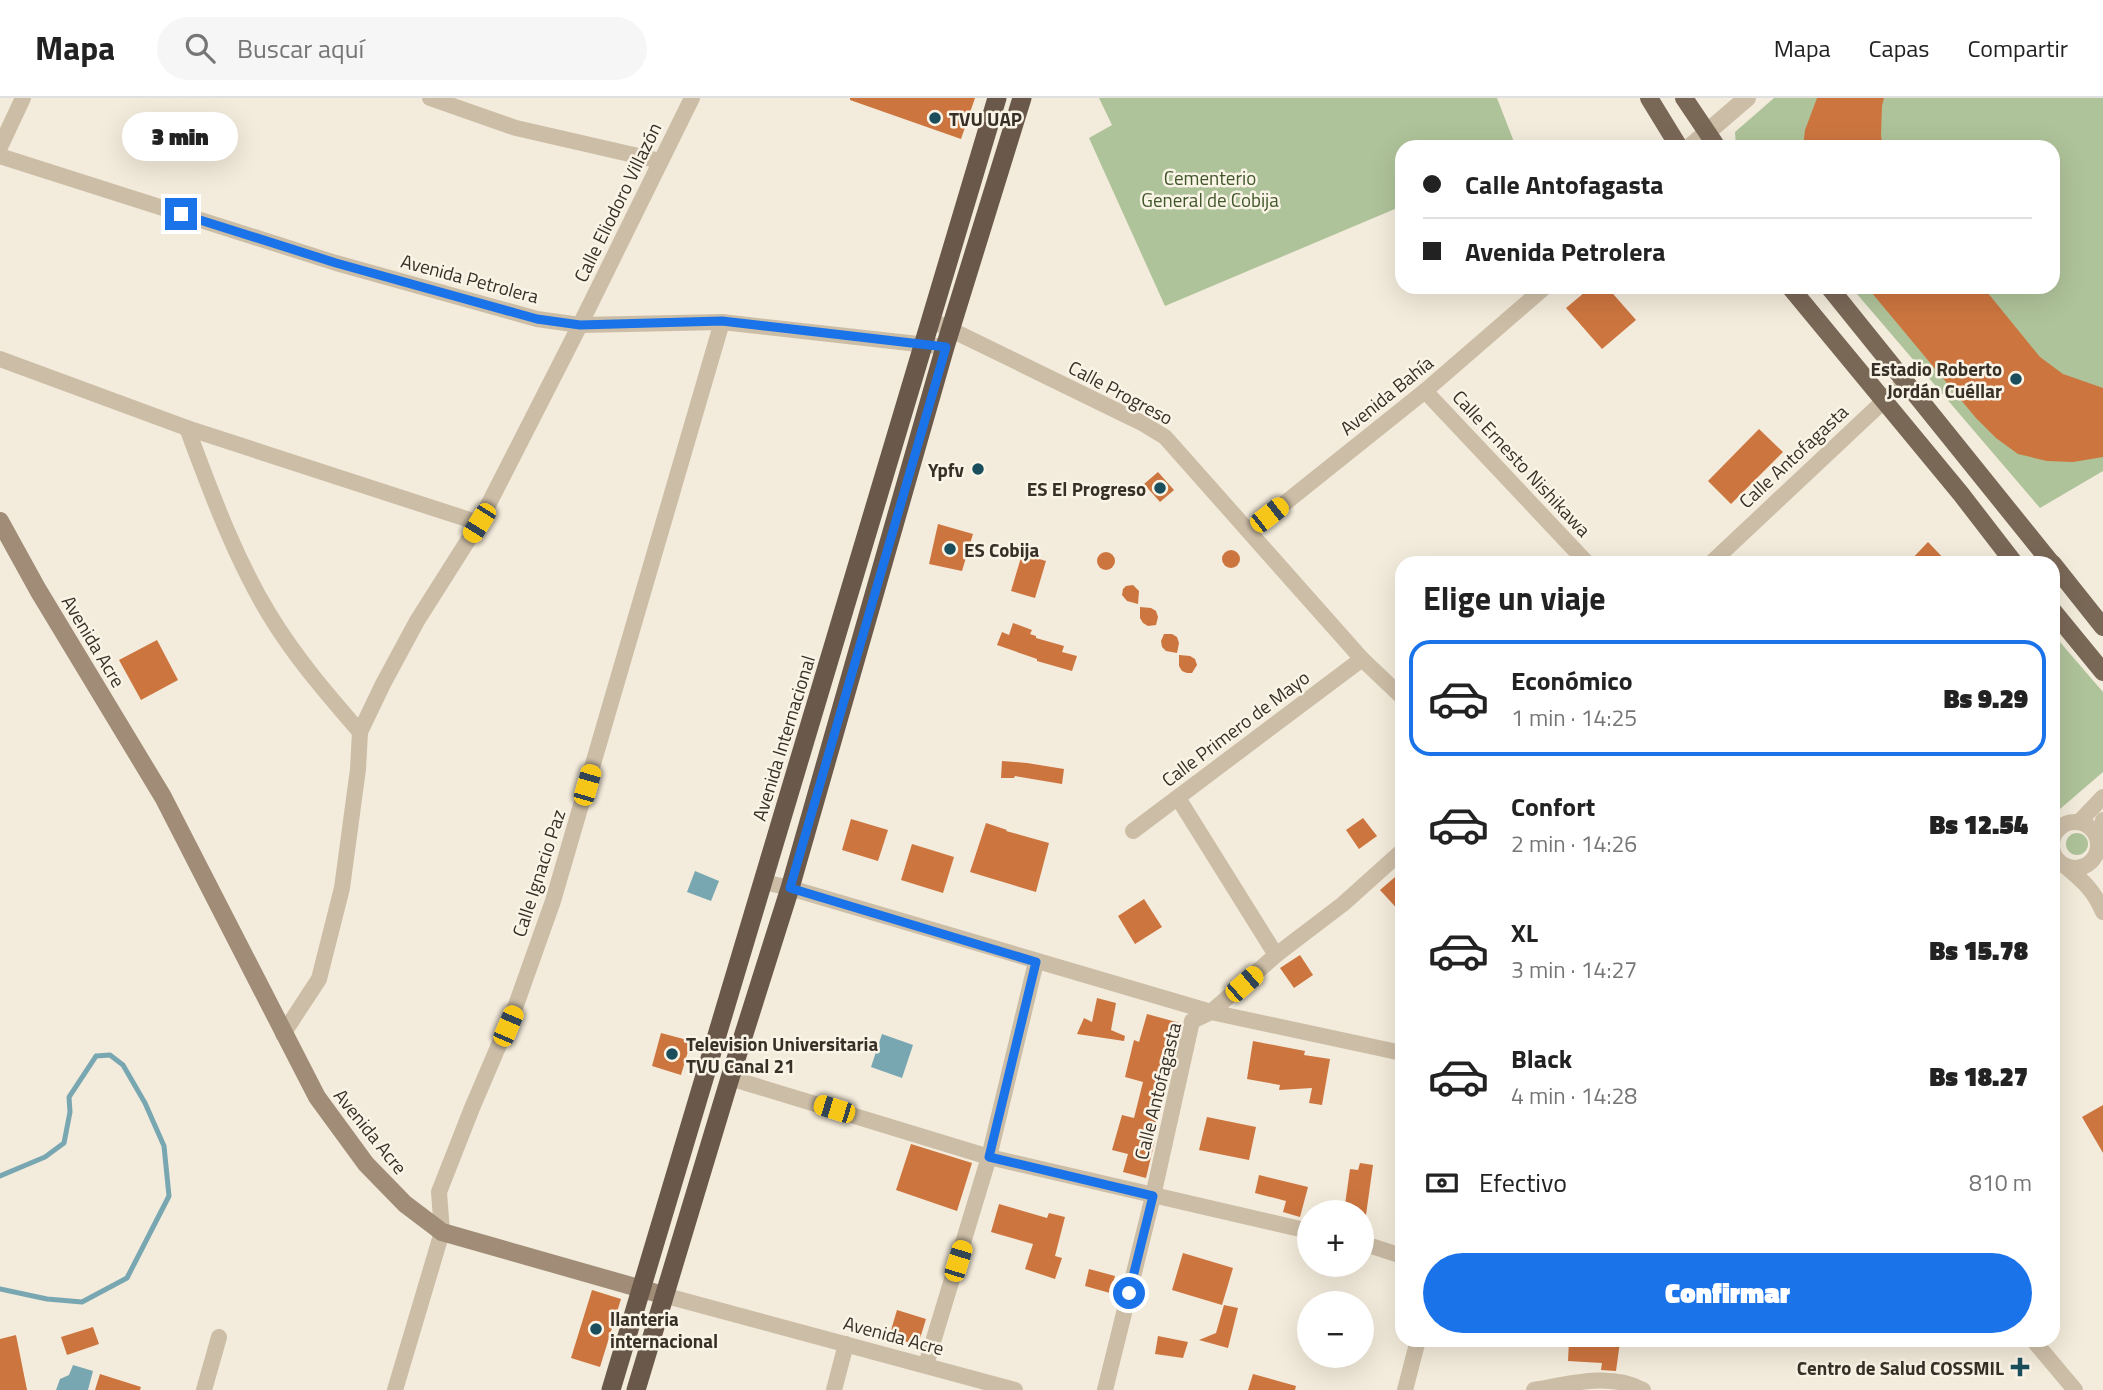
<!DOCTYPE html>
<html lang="es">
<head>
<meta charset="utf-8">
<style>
  body { margin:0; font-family:"Titillium Web",sans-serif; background:#f6f6f6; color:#222; height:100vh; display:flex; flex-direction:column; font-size:26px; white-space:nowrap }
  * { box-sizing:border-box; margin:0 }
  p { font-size:23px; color:#767676 }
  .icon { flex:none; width:38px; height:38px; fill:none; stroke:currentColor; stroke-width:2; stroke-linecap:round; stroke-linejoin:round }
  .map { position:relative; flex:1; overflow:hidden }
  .side { position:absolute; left:1395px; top:458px; width:665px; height:791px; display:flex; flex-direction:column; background:#fff; border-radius:21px; box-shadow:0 7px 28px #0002 }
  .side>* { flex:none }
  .hud { position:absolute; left:1395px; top:42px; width:665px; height:154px; border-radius:21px; box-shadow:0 7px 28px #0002; display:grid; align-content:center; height:154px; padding:0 28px; background:#fff }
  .tools { position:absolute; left:1297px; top:1102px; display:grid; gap:14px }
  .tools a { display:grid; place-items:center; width:77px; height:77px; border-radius:50%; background:#fff; box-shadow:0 7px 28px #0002; font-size:35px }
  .end { position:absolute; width:32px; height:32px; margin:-16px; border:9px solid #1a73e8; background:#fff; box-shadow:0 0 0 4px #fff }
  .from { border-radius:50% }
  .bubble { position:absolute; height:49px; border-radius:24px; background:#fff; box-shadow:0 7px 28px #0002; font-size:23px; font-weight:800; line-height:49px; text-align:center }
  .car { position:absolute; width:21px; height:42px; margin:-21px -10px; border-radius:9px; box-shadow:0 0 5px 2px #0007; background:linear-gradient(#f5c518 24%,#345 0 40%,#f5c518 0 76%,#345 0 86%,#f5c518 0) }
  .hud b { display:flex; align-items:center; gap:24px; height:66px; font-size:26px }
  .hud b+b { border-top:2px solid #e0e0e0 }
  .hud i { width:18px; height:18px; background:#222 }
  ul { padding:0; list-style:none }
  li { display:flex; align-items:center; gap:21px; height:116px; margin:0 14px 10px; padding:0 14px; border:4px solid transparent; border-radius:21px }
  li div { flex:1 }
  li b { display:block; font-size:26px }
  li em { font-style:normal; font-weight:800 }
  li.active { border-color:#1a73e8 }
  li>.icon { width:63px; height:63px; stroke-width:1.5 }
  h2 { padding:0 28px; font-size:32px; line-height:84px }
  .pay { display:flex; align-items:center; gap:18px; height:77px; padding:0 28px; font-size:26px }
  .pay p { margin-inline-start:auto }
  .action { display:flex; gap:14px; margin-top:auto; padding:14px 28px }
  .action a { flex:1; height:80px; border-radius:42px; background:#1a73e8; color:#fff; font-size:28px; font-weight:800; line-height:80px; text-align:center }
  header { display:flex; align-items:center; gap:42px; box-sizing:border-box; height:98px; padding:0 35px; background:#fff; border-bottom:2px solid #e0e0e0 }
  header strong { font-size:33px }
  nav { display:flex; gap:38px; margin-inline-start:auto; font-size:24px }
  .search { width:490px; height:63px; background:#f6f6f6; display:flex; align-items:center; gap:18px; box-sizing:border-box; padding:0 24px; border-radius:38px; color:#767676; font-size:26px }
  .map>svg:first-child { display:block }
  .green { fill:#afc39a }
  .water { fill:#78a7b2 }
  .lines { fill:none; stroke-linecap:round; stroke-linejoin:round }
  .stream { stroke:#78a7b2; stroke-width:5 }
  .building { fill:#cd753f }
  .minor { stroke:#ccbda6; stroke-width:16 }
  .tertiary { stroke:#ccbda6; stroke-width:18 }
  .secondary { stroke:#a08c77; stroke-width:18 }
  .primary { stroke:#7a6857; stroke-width:18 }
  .trunk { stroke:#6a594a; stroke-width:19 }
  .route { stroke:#1a73e8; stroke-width:9 }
  .poi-dot { fill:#1a4e5c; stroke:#faf4e7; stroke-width:2.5 }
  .labels { text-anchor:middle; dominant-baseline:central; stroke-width:5; stroke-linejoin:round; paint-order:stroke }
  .poi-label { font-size:19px; font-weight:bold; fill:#382f27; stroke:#faf4e7; text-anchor:start }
  .park-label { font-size:19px; fill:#40572a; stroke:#faf4e7 }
  .street-label { font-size:19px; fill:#382f27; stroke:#faf4e7 }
</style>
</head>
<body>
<header>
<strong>Mapa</strong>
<div class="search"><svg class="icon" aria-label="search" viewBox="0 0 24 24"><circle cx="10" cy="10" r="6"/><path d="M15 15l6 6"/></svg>Buscar aquí</div>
<nav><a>Mapa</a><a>Capas</a><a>Compartir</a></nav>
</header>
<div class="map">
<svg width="2103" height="1292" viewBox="0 0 2103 1292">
  <rect width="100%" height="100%" fill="#f3ebdb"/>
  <g class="green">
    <path d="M 1099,0 L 1497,0 L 1516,49 L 1402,49 L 1402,108 L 1165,208 L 1089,40 L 1112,27 Z"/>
    <path d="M 1774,0 L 2103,0 L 2103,373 L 2040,410 L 1851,189 L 2053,189 L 2053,49 L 1736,49 L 1735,34 Z"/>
    <path d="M 2053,536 L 2103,594 L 2103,674 L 2053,717 Z"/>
    <circle cx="2077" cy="746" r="11"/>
  </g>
  <g class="water">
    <path d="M 695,773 L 719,783 L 711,803 L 687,794 Z"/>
    <path d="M 882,936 L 913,947 L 902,980 L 871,969 Z"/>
    <path d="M 73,1267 L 93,1273 L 88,1292 L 56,1292 L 60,1281 L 69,1277 Z"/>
  </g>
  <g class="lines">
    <path class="stream" d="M 0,1078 L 45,1059 L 64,1045 L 70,1014 L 69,999 L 96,958 L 110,957 L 123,967 L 145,1005 L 164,1048 L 169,1098 L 127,1180 L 82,1204 L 47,1201 L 0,1191"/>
  </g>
  <g class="building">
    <path d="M 850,0 L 975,0 L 961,41 L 850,2 Z"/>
    <path d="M 1817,0 L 1884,0 L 1882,8 L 1881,38 L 1883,49 L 1803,49 L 1805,32 Z"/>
    <path d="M 1591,189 L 1607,189 L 1636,222 L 1602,251 L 1566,210 Z"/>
    <path d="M 1867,189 L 1983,189 L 2040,259 L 2063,276 L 2103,290 L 2103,359 L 2073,364 L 2047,363 L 2018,356 L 1996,340 L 1976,320 Z"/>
    <path d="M 1759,331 L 1783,354 L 1731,406 L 1708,383 Z"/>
    <path d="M 1158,374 L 1174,392 L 1160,404 L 1144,386 Z"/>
    <path d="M 938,426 L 973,436 L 962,473 L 929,466 Z"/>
    <path d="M 1928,444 L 1949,466 L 1907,466 Z"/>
    <circle cx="1231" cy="461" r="9"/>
    <circle cx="1106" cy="463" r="9"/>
    <path d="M 1022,456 L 1046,463 L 1035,500 L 1011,493 Z"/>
    <path d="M 1133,487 L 1139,493 L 1138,506 L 1127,503 L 1122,497 L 1123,491 L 1126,488 Z"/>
    <path d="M 1140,509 L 1151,510 L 1156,513 L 1158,519 L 1156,527 L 1148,528 L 1143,525 L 1140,520 Z"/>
    <path d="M 1013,525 L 1032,532 L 1030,536 L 1036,538 L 1036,540 L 1064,548 L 1062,554 L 1077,558 L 1072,573 L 1037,563 L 1037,561 L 997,547 L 1002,534 L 1009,537 Z"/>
    <path d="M 1164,536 L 1172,536 L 1177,539 L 1179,545 L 1177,555 L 1166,553 L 1162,549 L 1161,543 Z"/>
    <path d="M 157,542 L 178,582 L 141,602 L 119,562 Z"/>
    <path d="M 1179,557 L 1190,558 L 1195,561 L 1197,567 L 1192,575 L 1187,575 L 1182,573 L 1179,568 Z"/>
    <path d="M 1002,663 L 1027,665 L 1064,671 L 1062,686 L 1015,678 L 1014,680 L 1001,680 Z"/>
    <path d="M 1363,720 L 1377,738 L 1359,751 L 1346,732 Z"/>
    <path d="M 851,721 L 888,732 L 878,763 L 842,752 Z"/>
    <path d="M 986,725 L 1007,732 L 1006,733 L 1049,745 L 1036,794 L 970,774 Z"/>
    <path d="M 912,746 L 954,759 L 943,795 L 901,782 Z"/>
    <path d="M 1402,773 L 1402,816 L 1380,792 Z"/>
    <path d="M 1144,801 L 1162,829 L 1135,846 L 1118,818 Z"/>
    <path d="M 1300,857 L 1313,877 L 1294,890 L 1280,870 Z"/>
    <path d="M 1097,900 L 1116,905 L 1111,932 L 1125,938 L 1124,943 L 1077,936 L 1084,920 L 1092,924 Z"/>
    <path d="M 1147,916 L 1180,925 L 1171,956 L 1174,957 L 1151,1041 L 1155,1042 L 1146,1080 L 1123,1074 L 1128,1056 L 1112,1052 L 1122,1017 L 1134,1020 L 1143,984 L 1125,979 L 1134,942 L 1139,944 Z"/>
    <path d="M 661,935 L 691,943 L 681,977 L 652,968 Z"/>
    <path d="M 1253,943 L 1305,953 L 1304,957 L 1330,961 L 1322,1007 L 1309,1005 L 1312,990 L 1279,992 L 1280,987 L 1247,981 Z"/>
    <path d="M 2103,1007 L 2103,1055 L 2082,1019 Z"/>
    <path d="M 1207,1019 L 1256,1029 L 1249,1062 L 1199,1052 Z"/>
    <path d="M 911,1046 L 972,1065 L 957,1113 L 896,1092 Z"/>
    <path d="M 1360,1065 L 1373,1067 L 1366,1117 L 1362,1116 L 1362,1115 L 1344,1114 L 1350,1071 L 1358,1072 Z"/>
    <path d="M 1259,1077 L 1308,1089 L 1300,1119 L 1283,1114 L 1286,1103 L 1255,1095 Z"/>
    <path d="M 999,1106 L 1047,1120 L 1049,1115 L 1065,1119 L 1055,1158 L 1062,1160 L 1055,1181 L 1025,1171 L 1033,1146 L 991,1134 Z"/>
    <path d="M 1183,1155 L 1233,1170 L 1222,1207 L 1172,1192 Z"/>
    <path d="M 1089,1171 L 1115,1178 L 1110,1195 L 1085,1188 Z"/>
    <path d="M 592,1192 L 621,1201 L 600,1269 L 571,1260 Z"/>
    <path d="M 1224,1207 L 1238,1210 L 1228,1250 L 1199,1242 L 1216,1235 Z"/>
    <path d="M 897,1212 L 926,1221 L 918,1247 L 889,1239 Z"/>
    <path d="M 93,1229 L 99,1246 L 67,1257 L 61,1239 Z"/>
    <path d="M 16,1237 L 27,1292 L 0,1292 L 0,1241 Z"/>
    <path d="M 1158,1238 L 1188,1244 L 1183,1260 L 1155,1256 Z"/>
    <path d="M 1569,1242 L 1620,1244 L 1616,1273 L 1601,1272 L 1602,1265 L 1568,1263 Z"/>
    <path d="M 100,1276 L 141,1289 L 140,1292 L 95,1292 Z"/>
    <path d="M 1253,1276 L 1296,1288 L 1295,1292 L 1248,1292 Z"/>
  </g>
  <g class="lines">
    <g class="minor">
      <path d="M 430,0 L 516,30 L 660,63"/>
      <path d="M 0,49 L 23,0"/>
      <path d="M 0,58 L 336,165 L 537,221 L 580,227 L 722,224 L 945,249"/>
      <path d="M 931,222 L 1142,325 L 1165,339 L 1362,561 L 1402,599"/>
      <path d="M 0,261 L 187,330 L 479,425"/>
      <path d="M 1425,293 L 1588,466"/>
      <path d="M 187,330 C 211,394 234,458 269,516 C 295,559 327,596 360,634"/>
      <path d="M 1250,433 L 1425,293 L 1545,189"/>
      <path d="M 1710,466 L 1906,282"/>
      <path d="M 1178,700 L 1276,857"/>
      <path d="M 2079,724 L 2103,699"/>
      <circle cx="2075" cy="747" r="23"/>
      <path d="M 1133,733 L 1362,561"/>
      <path d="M 2098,742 L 2103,722"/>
      <path d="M 2064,767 C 2082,782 2094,792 2103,814"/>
      <path d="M 764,784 L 790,790 L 1211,914 L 1402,955"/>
      <path d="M 283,936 L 319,881 L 342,790 L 358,671 L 360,634 L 383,586 L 417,523 L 479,425 L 580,227 L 692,0"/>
      <path d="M 730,980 L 989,1059 L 1309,1133"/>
      <path d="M 1362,1145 L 1402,1158"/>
      <path d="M 663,1197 L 1015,1292"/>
      <path d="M 2033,1242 L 2075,1292"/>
      <path d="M 926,1267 L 989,1059 L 1036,864"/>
      <path d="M 204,1292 L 219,1239"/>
      <path d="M 395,1292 L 442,1134 L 439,1094 L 472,1010 L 516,907 L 553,803 L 722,224"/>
      <path d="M 834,1292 L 846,1246"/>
      <path d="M 1105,1292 L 1153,1098 L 1192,923 L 1211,914 L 1276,857 L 1343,806 L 1402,753"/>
      <path d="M 1405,1292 L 1418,1242"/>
      <path d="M 1534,1292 C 1569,1286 1610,1274 1643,1292"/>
    </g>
    <path class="tertiary" d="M 1690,49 L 1747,0"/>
    <path class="secondary" d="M 0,423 L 38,492 L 163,699 L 317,999 L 366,1066 L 405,1106 L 442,1134 L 663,1197"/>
    <g class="primary">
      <path d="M 1649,0 L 1679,49"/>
      <path d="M 1684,0 L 1717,49"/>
      <path d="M 1790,189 L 1961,396 L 2015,466"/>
      <path d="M 1829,189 L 2052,466"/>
      <path d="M 2053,466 L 2103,529"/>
      <path d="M 2053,513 L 2103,574"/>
    </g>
    <g class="trunk">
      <path d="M 611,1292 L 997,0"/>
      <path d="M 636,1292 L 730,980 L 790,790 L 945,249 L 1022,0"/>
    </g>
  </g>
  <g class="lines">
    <path class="route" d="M 181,116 L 336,165 L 537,221 L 580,227 L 722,223 L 946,249 L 790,790 L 1036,864 L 989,1059 L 1153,1098 L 1129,1195"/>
  </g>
  <g class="poi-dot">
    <circle cx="935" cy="20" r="7"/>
    <circle cx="2016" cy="281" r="7"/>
    <circle cx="978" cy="371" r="7"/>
    <circle cx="1160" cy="390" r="7"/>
    <circle cx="950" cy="451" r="7"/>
    <circle cx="672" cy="956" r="7"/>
    <circle cx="596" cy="1231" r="7"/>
    <path d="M2016.5 1258.5h7v7h7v7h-7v7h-7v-7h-7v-7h7z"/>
  </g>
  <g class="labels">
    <g class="poi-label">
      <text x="949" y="20">TVU UAP</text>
      <text x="2002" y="270" text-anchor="end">Estadio Roberto<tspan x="2002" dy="22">Jordán Cuéllar</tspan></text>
      <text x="964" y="371" text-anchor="end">Ypfv</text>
      <text x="1146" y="390" text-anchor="end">ES El Progreso</text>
      <text x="964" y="451">ES Cobija</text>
      <text x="686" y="945">Television Universitaria<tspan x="686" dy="22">TVU Canal 21</tspan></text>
      <text x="610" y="1220">llanteria<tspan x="610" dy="22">internacional</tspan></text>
      <text x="2004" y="1269" text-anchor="end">Centro de Salud COSSMIL</text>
    </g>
    <g class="park-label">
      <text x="1210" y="79">Cementerio<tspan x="1210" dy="22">General de Cobija</tspan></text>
    </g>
    <g class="street-label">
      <text transform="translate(617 104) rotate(-64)">Calle Eliodoro Villazón</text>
      <text transform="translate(470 180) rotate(15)">Avenida Petrolera</text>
      <text transform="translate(1121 294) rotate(28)">Calle Progreso</text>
      <text transform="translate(1386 297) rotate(-39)">Avenida Bahía</text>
      <text transform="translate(1793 358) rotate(-43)">Calle Antofagasta</text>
      <text transform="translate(1522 365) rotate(47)">Calle Ernesto Nishikawa</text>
      <text transform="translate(94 543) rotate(59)">Avenida Acre</text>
      <text transform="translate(1235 630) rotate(-37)">Calle Primero de Mayo</text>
      <text transform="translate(783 640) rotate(-73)">Avenida Internacional</text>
      <text transform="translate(538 775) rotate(-72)">Calle Ignacio Paz</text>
      <text transform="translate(1157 993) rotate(-76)">Calle Antofagasta</text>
      <text transform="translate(371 1033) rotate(51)">Avenida Acre</text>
      <text transform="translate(894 1237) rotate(15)">Avenida Acre</text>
    </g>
  </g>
</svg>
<div class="tools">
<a>+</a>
<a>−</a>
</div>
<i class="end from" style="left:1129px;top:1195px"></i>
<i class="end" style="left:181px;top:116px"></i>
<div class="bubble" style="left:122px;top:14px;width:116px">3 min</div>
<i class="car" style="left:1269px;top:417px;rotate:52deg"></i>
<i class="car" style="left:479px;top:425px;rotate:212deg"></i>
<i class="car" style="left:587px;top:687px;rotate:16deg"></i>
<i class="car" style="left:1244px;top:886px;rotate:49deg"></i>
<i class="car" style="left:508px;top:928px;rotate:23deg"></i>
<i class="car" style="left:834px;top:1011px;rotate:287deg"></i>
<i class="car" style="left:958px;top:1163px;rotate:17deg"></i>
<div class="hud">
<b><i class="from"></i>Calle Antofagasta</b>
<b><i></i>Avenida Petrolera</b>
</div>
<section class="side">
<h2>Elige un viaje</h2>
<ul>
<li class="active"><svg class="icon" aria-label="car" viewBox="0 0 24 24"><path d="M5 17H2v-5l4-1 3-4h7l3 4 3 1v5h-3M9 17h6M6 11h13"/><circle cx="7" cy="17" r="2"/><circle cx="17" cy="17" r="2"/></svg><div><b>Económico</b><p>1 min · 14:25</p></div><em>Bs 9.29</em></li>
<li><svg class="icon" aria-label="car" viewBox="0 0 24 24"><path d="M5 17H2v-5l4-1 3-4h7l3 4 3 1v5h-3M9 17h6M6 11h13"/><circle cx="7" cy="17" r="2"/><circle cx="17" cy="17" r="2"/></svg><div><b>Confort</b><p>2 min · 14:26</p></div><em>Bs 12.54</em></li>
<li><svg class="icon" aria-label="car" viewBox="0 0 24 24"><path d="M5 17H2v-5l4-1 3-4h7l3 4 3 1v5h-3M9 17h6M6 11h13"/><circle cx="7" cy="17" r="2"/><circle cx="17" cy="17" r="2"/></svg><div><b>XL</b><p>3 min · 14:27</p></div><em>Bs 15.78</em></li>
<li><svg class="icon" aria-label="car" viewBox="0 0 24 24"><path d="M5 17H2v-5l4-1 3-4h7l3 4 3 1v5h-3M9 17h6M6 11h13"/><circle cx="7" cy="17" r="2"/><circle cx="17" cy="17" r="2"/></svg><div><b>Black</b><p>4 min · 14:28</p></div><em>Bs 18.27</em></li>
</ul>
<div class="pay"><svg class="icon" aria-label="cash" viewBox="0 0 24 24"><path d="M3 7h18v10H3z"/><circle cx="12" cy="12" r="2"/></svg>Efectivo<p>810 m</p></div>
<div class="action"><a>Confirmar</a></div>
</section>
</div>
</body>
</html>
